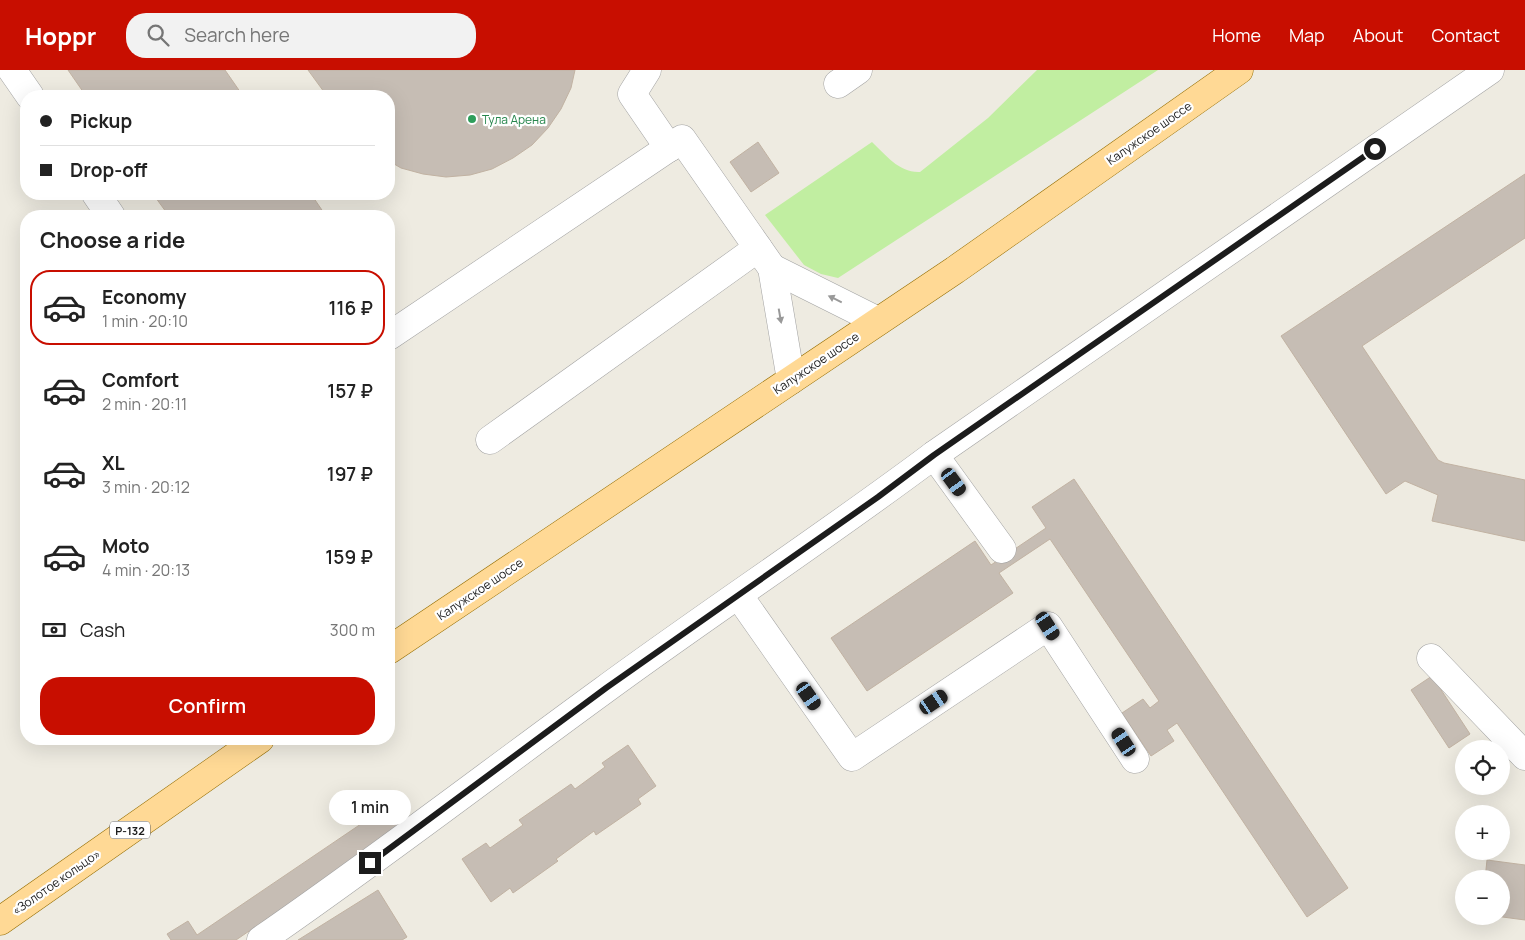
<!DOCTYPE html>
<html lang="en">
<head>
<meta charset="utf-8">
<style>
  body { margin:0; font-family:Manrope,sans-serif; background:#f2f2f2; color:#222; height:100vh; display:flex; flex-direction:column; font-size:19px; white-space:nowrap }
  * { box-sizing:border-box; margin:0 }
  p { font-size:16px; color:#767676 }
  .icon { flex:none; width:28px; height:28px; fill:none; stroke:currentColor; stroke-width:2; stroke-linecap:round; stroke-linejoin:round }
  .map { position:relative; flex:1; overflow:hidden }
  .sheet { position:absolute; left:20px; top:140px; width:375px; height:535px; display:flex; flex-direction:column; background:#fff; border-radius:20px; box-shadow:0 5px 20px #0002 }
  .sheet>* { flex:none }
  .hud { position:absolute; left:20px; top:20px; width:375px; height:110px; border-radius:20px; box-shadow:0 5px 20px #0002; display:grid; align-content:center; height:110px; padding:0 20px; background:#fff }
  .controls { position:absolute; left:1455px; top:670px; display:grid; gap:10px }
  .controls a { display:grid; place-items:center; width:55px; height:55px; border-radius:50%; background:#fff; box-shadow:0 5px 20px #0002; font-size:25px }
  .end { position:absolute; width:22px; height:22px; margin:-11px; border:6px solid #1c1c1c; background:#fff; box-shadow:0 0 0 2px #fff }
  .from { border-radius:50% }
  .bubble { position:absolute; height:35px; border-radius:18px; background:#fff; box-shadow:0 5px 20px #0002; font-size:16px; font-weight:600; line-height:35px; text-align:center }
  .car { position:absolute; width:15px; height:30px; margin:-15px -8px; border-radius:6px; box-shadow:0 0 4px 1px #0007; background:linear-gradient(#222 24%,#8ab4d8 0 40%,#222 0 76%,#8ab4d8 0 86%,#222 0) }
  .hud b { display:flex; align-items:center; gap:18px; height:48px; font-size:19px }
  .hud b+b { border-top:1px solid #e0e0e0 }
  .hud i { width:12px; height:12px; background:#222 }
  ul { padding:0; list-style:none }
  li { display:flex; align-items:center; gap:15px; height:75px; margin:0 10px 8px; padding:0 10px; border:2px solid transparent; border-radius:20px }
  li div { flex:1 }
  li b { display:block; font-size:19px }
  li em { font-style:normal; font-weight:600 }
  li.current { border-color:#c80e00 }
  li>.icon { width:45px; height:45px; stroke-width:1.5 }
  h2 { padding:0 20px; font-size:22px; line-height:60px }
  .pay { display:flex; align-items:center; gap:12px; height:55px; padding:0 20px; font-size:19px }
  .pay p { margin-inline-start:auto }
  .cta { display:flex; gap:10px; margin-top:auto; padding:10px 20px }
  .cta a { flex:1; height:58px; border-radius:20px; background:#c80e00; color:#fff; font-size:20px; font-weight:600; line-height:58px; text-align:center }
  header { display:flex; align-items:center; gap:30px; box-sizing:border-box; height:70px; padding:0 25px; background:#c80e00; color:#fff }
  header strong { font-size:24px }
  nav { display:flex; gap:28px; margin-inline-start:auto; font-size:18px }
  .search { width:350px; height:45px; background:#f2f2f2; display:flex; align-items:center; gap:12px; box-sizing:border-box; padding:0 18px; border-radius:20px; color:#767676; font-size:19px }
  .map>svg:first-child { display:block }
  .grass { fill:#c1eea1 }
  .building { fill:#c6bdb4; stroke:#c1b2a2 }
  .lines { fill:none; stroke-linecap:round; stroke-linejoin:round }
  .minor-casing { stroke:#a3a3a3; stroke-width:29 }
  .major-casing { stroke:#946d00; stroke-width:29 }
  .minor { stroke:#fff; stroke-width:28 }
  .major { stroke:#ffd995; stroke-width:28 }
  .oneway { fill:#999 }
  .route { stroke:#1c1c1c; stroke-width:6 }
  .leisure-dot { fill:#2e9e5b; stroke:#fff; stroke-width:2 }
  .labels { text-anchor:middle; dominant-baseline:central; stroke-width:4.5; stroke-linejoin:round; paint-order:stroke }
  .shield { fill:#fff; stroke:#606060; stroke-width:1 }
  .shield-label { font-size:11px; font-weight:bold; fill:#1c1c1c }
  .leisure-label { font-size:12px; fill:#27864d; stroke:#fff; text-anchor:start }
  .street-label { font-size:12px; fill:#1c1c1c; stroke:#fff }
</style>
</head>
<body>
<header>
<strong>Hoppr</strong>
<div class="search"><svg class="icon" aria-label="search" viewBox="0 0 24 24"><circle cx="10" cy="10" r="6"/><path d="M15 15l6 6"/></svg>Search here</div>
<nav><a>Home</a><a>Map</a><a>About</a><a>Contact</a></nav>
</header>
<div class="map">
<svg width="1525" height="870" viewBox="0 0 1525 870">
  <rect width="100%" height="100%" fill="#eeebe1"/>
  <path class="grass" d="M 1037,0 L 1158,0 L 838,208 L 821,204 L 804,195 L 765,145 L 872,72 C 886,85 899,103 920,102 L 988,48 Z"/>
  <g class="building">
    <path d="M 68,0 L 225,0 L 243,26 L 86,26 Z"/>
    <path d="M 308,0 L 575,0 L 571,18 L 561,39 L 548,58 L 532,75 L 513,88 L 492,99 L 470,105 L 446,107 L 423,104 L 401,98 L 389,91 L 389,26 L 327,26 Z"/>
    <path d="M 758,72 L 779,103 L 751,122 L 730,92 Z"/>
    <path d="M 1525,104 L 1525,168 L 1362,276 L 1438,390 L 1444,393 L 1525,410 L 1525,471 L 1432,451 L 1438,425 L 1405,411 L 1386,424 L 1281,266 Z"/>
    <path d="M 153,124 L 311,124 L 326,146 L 169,146 Z"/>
    <path d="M 1074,409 L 1348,818 L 1307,847 L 1177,653 L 1167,660 L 1174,671 L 1151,686 L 1122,643 L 1143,629 L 1150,638 L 1159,631 L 1050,469 L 999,503 L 1013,523 L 867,621 L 831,568 L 975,471 L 991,495 L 1046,458 L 1032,437 Z"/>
    <path d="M 1432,606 L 1470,664 L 1449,678 L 1411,620 Z"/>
    <path d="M 628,675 L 656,716 L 638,729 L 641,734 L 596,765 L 594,761 L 556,789 L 558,791 L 513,823 L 510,818 L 491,832 L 462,789 L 486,773 L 490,778 L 523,755 L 519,750 L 571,714 L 575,719 L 605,697 L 602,693 Z"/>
    <path d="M 386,737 L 400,758 L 236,870 L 171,870 L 167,864 L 188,851 L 197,865 Z"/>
    <path d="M 1487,790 L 1525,795 L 1525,850 L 1495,846 L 1501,846 L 1501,809 L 1485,809 Z"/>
    <path d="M 378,820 L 407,867 L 402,870 L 298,870 Z"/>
  </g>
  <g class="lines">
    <g class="minor-casing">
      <g id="minor">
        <path d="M 12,0 L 30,26"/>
        <path d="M 647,0 L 632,24 L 669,78"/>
        <path d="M 838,14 L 858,0"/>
        <path d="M 96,124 L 111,146"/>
        <path d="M 772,198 L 878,251"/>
        <path d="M 389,266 L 682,69 L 772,198 L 791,310"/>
        <path d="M 490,370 L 758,178"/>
        <path d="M 934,385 L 1002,479"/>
        <path d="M 739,526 L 852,687 L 1048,556 L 1135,689"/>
        <path d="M 1431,588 L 1525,686"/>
        <path d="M 261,870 C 377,790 490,703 604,620 C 713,540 826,466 934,385 L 1490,0"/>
      </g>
    </g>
    <g class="major-casing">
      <g id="major">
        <path d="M 389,580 L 955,200 L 1239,0"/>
        <path d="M 0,851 L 260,669"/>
      </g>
    </g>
    <use href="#minor" class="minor"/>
    <use href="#major" class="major"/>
  </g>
  <defs><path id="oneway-solid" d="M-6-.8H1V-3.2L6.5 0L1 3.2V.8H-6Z" transform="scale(1.25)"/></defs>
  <g class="oneway">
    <use href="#oneway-solid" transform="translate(835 229) rotate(-154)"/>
    <use href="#oneway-solid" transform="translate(780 246) rotate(80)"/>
  </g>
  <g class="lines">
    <path class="route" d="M 370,793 L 606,618 L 878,427 L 934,385 L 1375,79"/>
  </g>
  <circle class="leisure-dot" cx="472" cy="49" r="5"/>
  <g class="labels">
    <rect class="shield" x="110" y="751.5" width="40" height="17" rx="4"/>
    <g class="shield-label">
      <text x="130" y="760">Р-132</text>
    </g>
    <g class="leisure-label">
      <text x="482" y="49">Тула Арена</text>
    </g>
    <g class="street-label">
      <text transform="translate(1149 63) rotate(-35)">Калужское шоссе</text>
      <text transform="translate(816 293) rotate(-34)">Калужское шоссе</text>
      <text transform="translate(480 519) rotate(-34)">Калужское шоссе</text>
      <text transform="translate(56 812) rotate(-35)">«Золотое кольцо»</text>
    </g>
  </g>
</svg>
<div class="controls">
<a><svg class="icon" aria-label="locate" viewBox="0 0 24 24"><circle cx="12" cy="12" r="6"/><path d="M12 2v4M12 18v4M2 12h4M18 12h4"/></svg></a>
<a>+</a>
<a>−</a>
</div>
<i class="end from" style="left:1375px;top:79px"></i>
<i class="end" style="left:370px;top:793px"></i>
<div class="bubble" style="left:329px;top:720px;width:82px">1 min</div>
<i class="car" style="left:954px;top:412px;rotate:144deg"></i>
<i class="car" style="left:1048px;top:556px;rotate:147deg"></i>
<i class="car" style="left:809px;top:626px;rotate:145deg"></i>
<i class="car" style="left:934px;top:632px;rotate:56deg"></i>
<i class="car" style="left:1124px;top:672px;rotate:327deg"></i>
<div class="hud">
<b><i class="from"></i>Pickup</b>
<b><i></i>Drop-off</b>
</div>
<section class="sheet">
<h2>Choose a ride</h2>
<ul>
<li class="current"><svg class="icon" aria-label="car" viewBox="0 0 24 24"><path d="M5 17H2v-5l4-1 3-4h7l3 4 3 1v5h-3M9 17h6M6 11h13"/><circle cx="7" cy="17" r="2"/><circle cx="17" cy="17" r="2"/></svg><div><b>Economy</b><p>1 min · 20:10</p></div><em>116 ₽</em></li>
<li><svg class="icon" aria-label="car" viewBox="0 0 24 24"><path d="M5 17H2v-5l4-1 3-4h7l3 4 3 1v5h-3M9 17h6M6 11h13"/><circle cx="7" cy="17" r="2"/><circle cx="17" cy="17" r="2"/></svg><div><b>Comfort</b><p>2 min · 20:11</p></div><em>157 ₽</em></li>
<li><svg class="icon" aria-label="car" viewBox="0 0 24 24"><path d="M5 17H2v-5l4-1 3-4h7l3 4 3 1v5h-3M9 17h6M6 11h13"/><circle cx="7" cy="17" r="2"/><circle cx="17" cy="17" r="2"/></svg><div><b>XL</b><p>3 min · 20:12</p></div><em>197 ₽</em></li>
<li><svg class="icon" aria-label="car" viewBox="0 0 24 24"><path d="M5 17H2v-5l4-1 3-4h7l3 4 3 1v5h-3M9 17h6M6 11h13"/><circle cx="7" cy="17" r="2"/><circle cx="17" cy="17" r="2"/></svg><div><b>Moto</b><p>4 min · 20:13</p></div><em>159 ₽</em></li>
</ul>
<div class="pay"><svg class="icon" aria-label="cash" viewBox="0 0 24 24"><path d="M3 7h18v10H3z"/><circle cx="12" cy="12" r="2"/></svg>Cash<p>300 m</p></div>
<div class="cta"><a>Confirm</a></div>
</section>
</div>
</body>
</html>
